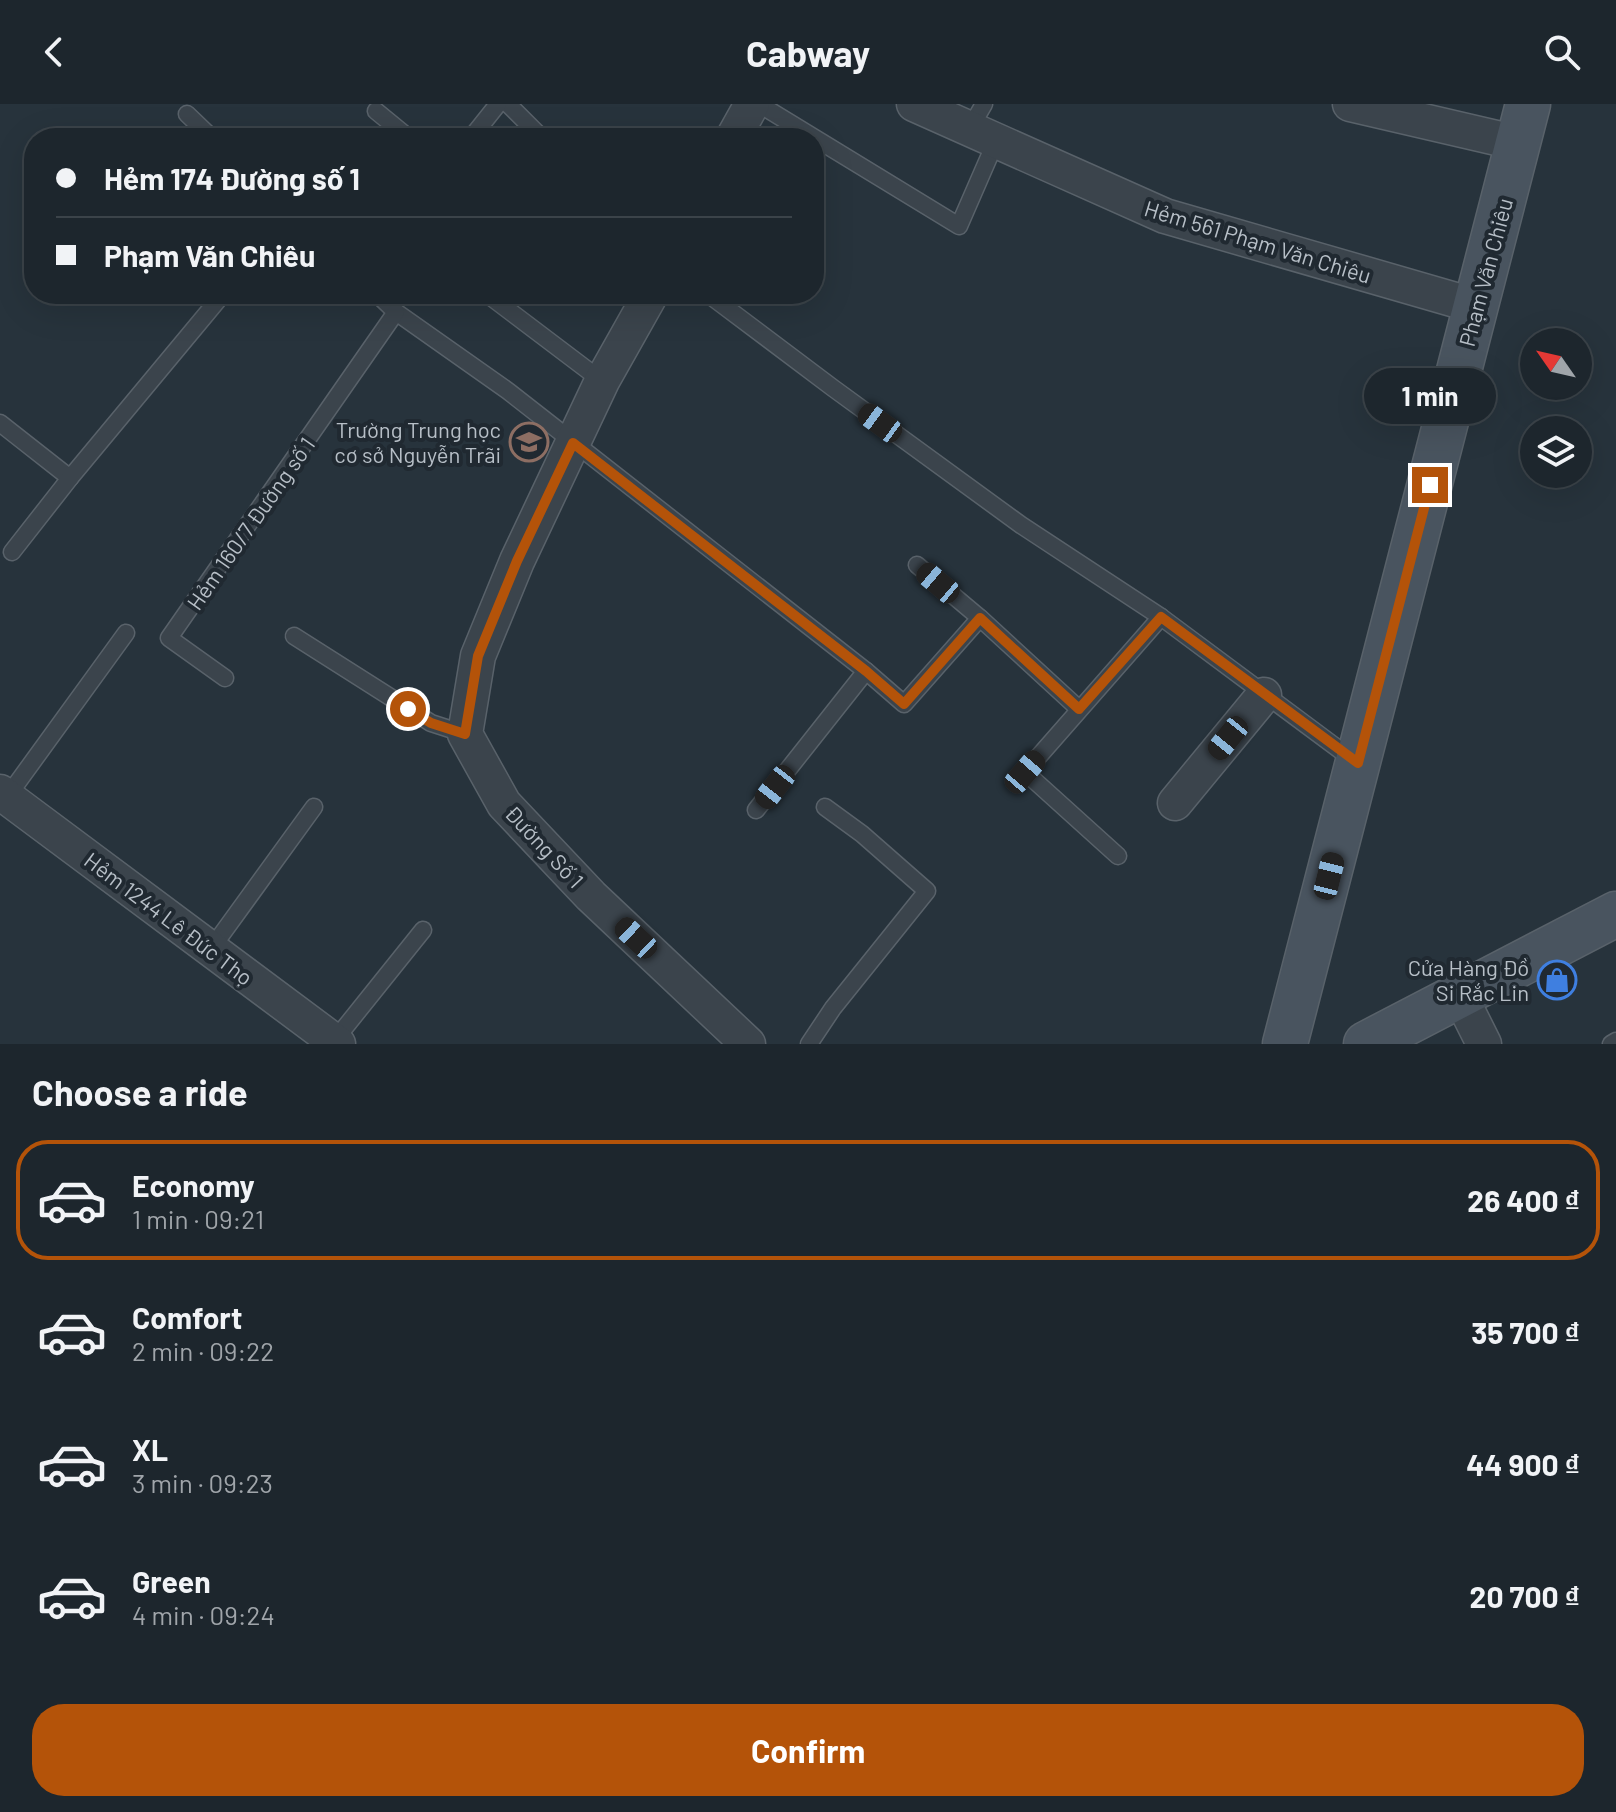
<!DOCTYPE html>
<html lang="en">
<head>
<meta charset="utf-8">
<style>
  body { margin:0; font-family:Barlow,sans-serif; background:#252e35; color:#f1f3f6; height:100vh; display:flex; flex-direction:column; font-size:30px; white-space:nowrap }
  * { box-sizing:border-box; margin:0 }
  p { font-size:26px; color:#a0a5aa }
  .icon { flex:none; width:44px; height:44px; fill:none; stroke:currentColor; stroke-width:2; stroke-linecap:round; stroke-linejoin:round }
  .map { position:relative; height:940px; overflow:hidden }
  .drawer { display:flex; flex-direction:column; background:#1d262d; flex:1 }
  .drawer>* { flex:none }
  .guide { position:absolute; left:24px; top:24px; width:800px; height:176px; border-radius:32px; box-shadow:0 8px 32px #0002,0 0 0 2px #3b4349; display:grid; align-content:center; height:176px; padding:0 32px; background:#1d262d }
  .needle { width:52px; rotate:304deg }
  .fabs { position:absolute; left:1520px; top:224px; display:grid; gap:16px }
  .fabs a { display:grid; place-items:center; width:72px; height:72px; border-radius:50%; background:#1d262d; box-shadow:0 8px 32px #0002,0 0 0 2px #3b4349; font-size:40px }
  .end { position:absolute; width:36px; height:36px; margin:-18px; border:10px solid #b45309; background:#fff; box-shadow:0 0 0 4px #fff }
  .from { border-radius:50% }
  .bubble { position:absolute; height:56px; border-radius:28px; background:#1d262d; box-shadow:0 8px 32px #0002,0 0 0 2px #3b4349; font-size:26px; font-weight:700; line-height:56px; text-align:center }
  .car { position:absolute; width:24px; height:48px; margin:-24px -12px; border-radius:10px; box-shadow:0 0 6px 2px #0007; background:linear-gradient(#222 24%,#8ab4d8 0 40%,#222 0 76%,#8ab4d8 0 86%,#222 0) }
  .guide b { display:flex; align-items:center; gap:28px; height:76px; font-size:30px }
  .guide b+b { border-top:2px solid #3b4349 }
  .guide i { width:20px; height:20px; background:#f1f3f6 }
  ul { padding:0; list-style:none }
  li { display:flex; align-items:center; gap:24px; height:120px; margin:0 16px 12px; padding:0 16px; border:4px solid transparent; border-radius:32px }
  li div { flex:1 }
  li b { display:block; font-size:30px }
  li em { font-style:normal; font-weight:700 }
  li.on { border-color:#b45309 }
  li>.icon { width:72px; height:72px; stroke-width:1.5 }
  h2 { padding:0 32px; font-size:36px; line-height:96px }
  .primary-button { display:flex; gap:16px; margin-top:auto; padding:16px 32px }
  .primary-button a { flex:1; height:92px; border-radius:32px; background:#b45309; color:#fff; font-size:32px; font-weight:700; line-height:92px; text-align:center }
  header { display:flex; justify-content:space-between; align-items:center; height:104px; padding:0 32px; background:#1d262d; font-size:36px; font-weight:700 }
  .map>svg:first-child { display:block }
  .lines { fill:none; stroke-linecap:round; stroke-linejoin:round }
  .service-casing { stroke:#59626a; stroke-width:19 }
  .minor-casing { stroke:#59626a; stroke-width:37 }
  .secondary-casing { stroke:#59626a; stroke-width:47 }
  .service { stroke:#3b444c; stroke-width:16 }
  .minor { stroke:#3b444c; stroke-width:34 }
  .secondary { stroke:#49545f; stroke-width:44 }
  .route { stroke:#b45309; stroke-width:10 }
  .labels { text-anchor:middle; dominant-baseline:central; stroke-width:8; stroke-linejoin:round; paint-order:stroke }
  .street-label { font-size:22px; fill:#b7bfc7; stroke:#202931 }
  .poi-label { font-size:22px; fill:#b7bfc7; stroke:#202931; text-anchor:end }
</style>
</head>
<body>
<header><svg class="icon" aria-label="back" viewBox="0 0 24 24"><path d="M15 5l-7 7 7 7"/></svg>Cabway<svg class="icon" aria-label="search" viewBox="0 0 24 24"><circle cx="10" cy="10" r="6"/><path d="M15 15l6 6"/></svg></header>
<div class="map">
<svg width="1616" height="940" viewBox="0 0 1616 940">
  <rect width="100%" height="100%" fill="#27333c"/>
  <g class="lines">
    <g class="service-casing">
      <g id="service">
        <path d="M 508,0 L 542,34"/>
        <path d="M 759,0 L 959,122 L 996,37"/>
        <path d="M 376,7 L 409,34"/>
        <path d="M 187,10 L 212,34"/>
        <path d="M 969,26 L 984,0"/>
        <path d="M 471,34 L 498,0"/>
        <path d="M 377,190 L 396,208 L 508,287 L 866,567 L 904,600 L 980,514"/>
        <path d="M 487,190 L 602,277"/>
        <path d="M 708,190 L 833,284 L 1021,421 L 1161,513 L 1356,658"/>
        <path d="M 0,319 L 70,374"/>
        <path d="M 12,448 L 70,374 L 223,190"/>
        <path d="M 917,461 L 980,514 L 1079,605"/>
        <path d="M 294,532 L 431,619 L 465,630"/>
        <path d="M 225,574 L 169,534 L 396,208"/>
        <path d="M 7,693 L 126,529"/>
        <path d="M 756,706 L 866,567"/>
        <path d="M 1118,752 L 1025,668 L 1161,513"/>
        <path d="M 211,845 L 314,703"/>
        <path d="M 334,937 L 423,826"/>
        <path d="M 809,940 L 833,904 L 927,787 L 862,730 L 825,703"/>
        <path d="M 1611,940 L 1616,937"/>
      </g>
    </g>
    <g class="minor-casing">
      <g id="minor">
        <path d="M 914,0 L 1165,112 L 1476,202"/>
        <path d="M 1350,0 L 1518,39"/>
        <path d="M 733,34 L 752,0"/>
        <path d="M 651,190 L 602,277 L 517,457 L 478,552 L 465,630 L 504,700 L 591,792 L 748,940"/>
        <path d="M 0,688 L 338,940"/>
        <path d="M 1175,699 L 1264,591"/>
        <path d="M 1459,890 L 1484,940"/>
      </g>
    </g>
    <g class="secondary-casing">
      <g id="secondary">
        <path d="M 1285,940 L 1528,0"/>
        <path d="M 1366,940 L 1616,810"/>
      </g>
    </g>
    <use href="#service" class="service"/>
    <use href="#minor" class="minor"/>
    <use href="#secondary" class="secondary"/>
  </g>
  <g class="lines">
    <path class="route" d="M 408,605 L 431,619 L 465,630 L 478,552 L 517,457 L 573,339 L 866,567 L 904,600 L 980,514 L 1079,605 L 1161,513 L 1358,659 L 1430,381"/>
  </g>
  <defs>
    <g id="school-ring" transform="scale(2)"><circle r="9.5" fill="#202931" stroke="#8d6e63" stroke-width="1.5"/><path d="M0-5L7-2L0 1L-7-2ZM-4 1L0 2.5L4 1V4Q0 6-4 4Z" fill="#8d6e63"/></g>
    <g id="shop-ring" transform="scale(2)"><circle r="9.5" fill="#202931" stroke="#3f7fe0" stroke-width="1.5"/><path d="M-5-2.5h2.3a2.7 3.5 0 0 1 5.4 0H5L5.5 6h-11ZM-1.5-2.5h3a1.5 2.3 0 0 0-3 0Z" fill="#3f7fe0"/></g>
  </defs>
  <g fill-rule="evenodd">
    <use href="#school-ring" x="529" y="338"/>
    <use href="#shop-ring" x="1557" y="876"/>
  </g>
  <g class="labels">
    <g class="street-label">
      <text transform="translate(1258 137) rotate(17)">Hẻm 561 Phạm Văn Chiêu</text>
      <text transform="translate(1485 168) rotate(-75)">Phạm Văn Chiêu</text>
      <text transform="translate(250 419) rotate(-55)">Hẻm 160/7 Đường số 1</text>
      <text transform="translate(545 742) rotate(47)">Đường Số 1</text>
      <text transform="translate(169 814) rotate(37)">Hẻm 1244 Lê Đức Thọ</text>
    </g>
    <g class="poi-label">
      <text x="501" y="325">Trường Trung học<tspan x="501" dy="25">cơ sở Nguyễn Trãi</tspan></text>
      <text x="1529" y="863">Cửa Hàng Đồ<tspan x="1529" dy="25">Si Rắc Lin</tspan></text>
    </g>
  </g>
</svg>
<div class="fabs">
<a><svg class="needle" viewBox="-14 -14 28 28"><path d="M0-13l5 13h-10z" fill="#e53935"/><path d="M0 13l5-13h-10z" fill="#a0a5aa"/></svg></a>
<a><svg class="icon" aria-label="layers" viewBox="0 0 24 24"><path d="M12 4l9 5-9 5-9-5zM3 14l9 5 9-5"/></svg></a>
</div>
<i class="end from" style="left:408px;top:605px"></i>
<i class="end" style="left:1430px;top:381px"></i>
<div class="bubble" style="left:1364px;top:264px;width:132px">1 min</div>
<i class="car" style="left:880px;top:319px;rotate:306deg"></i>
<i class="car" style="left:938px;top:479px;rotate:310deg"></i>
<i class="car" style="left:1228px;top:634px;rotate:219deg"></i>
<i class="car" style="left:1025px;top:668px;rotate:41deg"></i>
<i class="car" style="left:775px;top:683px;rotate:218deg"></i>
<i class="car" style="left:1329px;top:772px;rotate:14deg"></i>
<i class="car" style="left:636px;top:834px;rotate:313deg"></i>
<div class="guide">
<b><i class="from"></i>Hẻm 174 Đường số 1</b>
<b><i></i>Phạm Văn Chiêu</b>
</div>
</div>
<section class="drawer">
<h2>Choose a ride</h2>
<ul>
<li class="on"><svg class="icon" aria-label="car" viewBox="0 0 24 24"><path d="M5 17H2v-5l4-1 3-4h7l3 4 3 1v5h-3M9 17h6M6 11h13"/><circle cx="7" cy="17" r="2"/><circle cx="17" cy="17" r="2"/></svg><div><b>Economy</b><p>1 min · 09:21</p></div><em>26 400 ₫</em></li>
<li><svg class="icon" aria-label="car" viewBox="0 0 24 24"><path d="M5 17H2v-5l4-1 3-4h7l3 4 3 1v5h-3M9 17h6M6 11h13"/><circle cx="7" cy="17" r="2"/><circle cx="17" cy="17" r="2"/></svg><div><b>Comfort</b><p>2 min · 09:22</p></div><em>35 700 ₫</em></li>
<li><svg class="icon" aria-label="car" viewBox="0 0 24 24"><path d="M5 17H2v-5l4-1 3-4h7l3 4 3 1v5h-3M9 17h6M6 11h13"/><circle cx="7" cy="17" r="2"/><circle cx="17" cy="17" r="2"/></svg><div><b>XL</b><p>3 min · 09:23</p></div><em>44 900 ₫</em></li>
<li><svg class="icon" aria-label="car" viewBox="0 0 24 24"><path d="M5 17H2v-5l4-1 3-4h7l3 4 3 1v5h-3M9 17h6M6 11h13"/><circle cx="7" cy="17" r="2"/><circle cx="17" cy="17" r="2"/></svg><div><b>Green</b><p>4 min · 09:24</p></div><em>20 700 ₫</em></li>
</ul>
<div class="primary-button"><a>Confirm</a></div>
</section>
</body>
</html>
